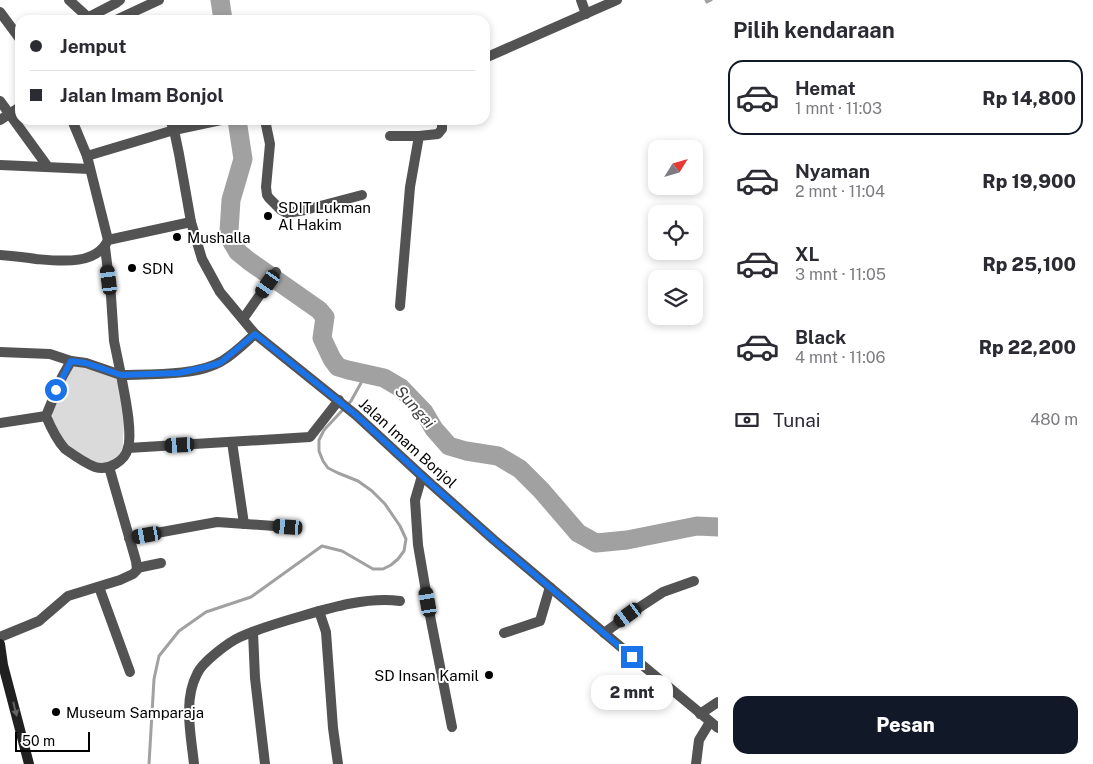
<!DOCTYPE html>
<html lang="id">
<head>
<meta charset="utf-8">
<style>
  body { margin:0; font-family:"Public Sans",sans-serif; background:#f2f2f3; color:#2b2b33; height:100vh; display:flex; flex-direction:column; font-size:19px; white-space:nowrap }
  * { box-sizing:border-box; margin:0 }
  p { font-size:16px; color:#7c7c81 }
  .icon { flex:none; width:28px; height:28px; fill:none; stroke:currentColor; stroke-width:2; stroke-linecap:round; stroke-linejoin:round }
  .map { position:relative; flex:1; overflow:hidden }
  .panel { display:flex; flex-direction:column; background:#fff; width:375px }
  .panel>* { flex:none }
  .top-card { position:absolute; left:15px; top:15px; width:475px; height:110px; border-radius:15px; box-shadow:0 2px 8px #0003; display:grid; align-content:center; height:110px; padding:0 15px; background:#fff }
  .needle { width:32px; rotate:53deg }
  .buttons { position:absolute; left:648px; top:140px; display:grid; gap:10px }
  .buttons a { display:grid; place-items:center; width:55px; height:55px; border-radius:10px; background:#fff; box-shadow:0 2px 8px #0003; font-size:25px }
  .scale { position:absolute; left:15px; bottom:12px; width:75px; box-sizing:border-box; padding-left:5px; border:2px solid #000; border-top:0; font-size:14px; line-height:18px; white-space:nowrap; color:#000; -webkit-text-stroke:4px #fff; paint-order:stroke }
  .end { position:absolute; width:22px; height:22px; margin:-11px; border:6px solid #1a73e8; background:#fff; box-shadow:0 0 0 2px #fff }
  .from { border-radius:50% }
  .bubble { position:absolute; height:35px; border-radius:15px; background:#fff; box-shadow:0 2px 8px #0003; font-size:16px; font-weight:800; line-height:35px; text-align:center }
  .car { position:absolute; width:15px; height:30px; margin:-15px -8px; border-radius:6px; box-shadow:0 0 4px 1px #0007; background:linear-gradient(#222 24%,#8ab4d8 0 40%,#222 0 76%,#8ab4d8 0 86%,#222 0) }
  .top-card b { display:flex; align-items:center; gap:18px; height:48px; font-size:19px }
  .top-card b+b { border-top:1px solid #e1e1e2 }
  .top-card i { width:12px; height:12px; background:#2b2b33 }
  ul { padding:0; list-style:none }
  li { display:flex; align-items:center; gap:15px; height:75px; margin:0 10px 8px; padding:0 5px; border:2px solid transparent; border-radius:15px }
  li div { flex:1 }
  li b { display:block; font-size:19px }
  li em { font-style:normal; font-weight:800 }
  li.selected { border-color:#111827 }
  li>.icon { width:45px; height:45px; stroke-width:1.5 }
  h2 { padding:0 15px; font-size:22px; line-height:60px }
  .pay { display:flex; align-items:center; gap:12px; height:55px; padding:0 15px; font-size:19px }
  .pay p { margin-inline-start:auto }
  .cta { display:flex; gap:10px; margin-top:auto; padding:10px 15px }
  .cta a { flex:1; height:58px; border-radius:15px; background:#111827; color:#fff; font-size:20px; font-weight:800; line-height:58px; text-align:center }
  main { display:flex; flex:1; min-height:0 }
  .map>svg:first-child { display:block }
  .green { fill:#dadada }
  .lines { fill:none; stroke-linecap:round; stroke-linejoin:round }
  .stream { stroke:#a1a1a1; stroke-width:3 }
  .river { stroke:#a1a1a1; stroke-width:19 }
  .minor { stroke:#535353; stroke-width:10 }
  .tertiary { stroke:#535353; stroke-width:10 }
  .secondary { stroke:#202020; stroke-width:10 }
  .oneway { fill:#636363 }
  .route { stroke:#1a73e8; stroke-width:6 }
  .poi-dot { fill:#000; stroke:#fff; stroke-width:2 }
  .labels { text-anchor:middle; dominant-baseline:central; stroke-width:4; stroke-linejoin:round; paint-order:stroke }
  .poi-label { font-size:15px; fill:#000; stroke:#fff; text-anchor:start }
  .street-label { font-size:15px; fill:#000; stroke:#fff }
  .water-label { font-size:16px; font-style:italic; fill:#424242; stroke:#fff }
</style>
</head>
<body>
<main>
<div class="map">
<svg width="718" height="764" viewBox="0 0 718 764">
  <rect width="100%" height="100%" fill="#fff"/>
  <path class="green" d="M 72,365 L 101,372 L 119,379 L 125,414 L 123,439 L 123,453 L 117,460 L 107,463 L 95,463 L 71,449 L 63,441 L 52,419 L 53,410 Z"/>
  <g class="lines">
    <g class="stream">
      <path d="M 706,0 L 707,2 L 711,0"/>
      <path d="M 149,764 L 154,679 L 159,656 L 179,631 L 206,612 L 251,597 L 322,546 L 342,551 L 373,569 L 383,569 L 391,565 L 398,559 L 404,551 L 406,539 L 400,526 L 385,504 L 372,491 L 358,481 L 338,473 L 328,468 L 323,461 L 319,451 L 319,440 L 324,430 L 351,401 L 366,374"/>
    </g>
    <g class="river">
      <path d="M 220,0 L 223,20"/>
      <path d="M 237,120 L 243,159 L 231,200 L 229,231 L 232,242 L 238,252 L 249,261 L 319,310 L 325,317 L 322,338 L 332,359 L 338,367 L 348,370 L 384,378 L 401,388 L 424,412 L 434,429 L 449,446 L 466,451 L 498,456 L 520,469 L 541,490 L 578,533 L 596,543 L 627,540 L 697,526 L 718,527"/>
    </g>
    <g class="minor">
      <path d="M 581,0 L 586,14"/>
      <path d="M 0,12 L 20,39"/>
      <path d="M 89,17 L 116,3 L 120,0"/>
      <path d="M 116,20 L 159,0"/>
      <path d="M 485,58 L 617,0"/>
      <path d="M 0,101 L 48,167"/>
      <path d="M 0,120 L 20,107"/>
      <path d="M 72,120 L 87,156 L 108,240"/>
      <path d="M 240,120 L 264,120"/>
      <path d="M 265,120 L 270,144 L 266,187 L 267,195 L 269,198 L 281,210 L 287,213 L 305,210 L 362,195"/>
      <path d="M 390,136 L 419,136"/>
      <path d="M 87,156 L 174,130 L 221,120"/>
      <path d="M 0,165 L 90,169"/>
      <path d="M 105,247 L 111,296 L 114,341 L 121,375 C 149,374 198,376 222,361 C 234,354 245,343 255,334"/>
      <path d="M 0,255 C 12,256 24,257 36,259 C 59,261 96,266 108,240 L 191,222"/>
      <path d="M 400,306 L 410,187 L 419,136 L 438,134 L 442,129 L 442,120"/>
      <path d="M 243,319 L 276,272"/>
      <path d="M 0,352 L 50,354 L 71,361"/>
      <path d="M 71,361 L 86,363 L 121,375 C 124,392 133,431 128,448 C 125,461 109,471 95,467 C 87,464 72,454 65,449 C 56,439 51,428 46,416 L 62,377 Z"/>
      <path d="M 0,423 L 46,416"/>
      <path d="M 232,442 L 244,524"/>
      <path d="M 128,448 L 310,437 L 339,400"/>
      <path d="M 422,476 L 415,500 L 418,545 L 431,621 L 452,727"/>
      <path d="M 129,538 L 217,522 L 288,527"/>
      <path d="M 137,568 L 161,563"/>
      <path d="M 99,587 L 130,672"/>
      <path d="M 319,611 L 326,632 L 333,728 L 338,764"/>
      <path d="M 253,632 L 255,678 L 265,764"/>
      <path d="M 504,633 L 540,621 L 550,587"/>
      <path d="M 604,633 L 640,607 L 663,592 L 694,581"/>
      <path d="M 0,637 L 39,621 L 68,596 L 120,580 L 133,574 L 137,570 L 136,561 L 109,467"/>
      <path d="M 700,714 L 718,702"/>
      <path d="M 194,764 C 191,735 183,701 197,674 C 202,662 229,642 240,637 C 260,628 281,622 302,616 C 333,607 367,597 400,601"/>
      <path d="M 696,764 L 699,740 L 710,722"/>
    </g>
    <g class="tertiary">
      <path d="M 69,0 L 91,20"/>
      <path d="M 170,120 L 174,130 L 179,154 L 191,222 L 202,259 L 220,292 L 255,334 L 356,415 L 422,476 L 494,540 L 647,669 L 718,728"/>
    </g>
    <path class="secondary" d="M 0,644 L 3,665 L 29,764"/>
  </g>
  <defs><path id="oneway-solid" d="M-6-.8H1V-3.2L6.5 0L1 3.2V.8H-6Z" transform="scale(1.25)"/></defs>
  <use class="oneway" href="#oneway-solid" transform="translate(15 709) rotate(76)"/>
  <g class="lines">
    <path class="route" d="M 56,390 L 71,361 L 86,363 L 121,375 L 179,373 L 206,367 L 220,363 L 255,334 L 356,415 L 422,476 L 494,540 L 632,657"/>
  </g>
  <g class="poi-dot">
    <circle cx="268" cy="216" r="5"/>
    <circle cx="177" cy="237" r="5"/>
    <circle cx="132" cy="268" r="5"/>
    <circle cx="489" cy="675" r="5"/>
    <circle cx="56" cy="712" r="5"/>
  </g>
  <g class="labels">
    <g class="poi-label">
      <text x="278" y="207">SDIT Lukman<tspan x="278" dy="17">Al Hakim</tspan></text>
      <text x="187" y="237">Mushalla</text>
      <text x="142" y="268">SDN</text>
      <text x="479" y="675" text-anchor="end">SD Insan Kamil</text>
      <text x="66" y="712">Museum Samparaja</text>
    </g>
    <g class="street-label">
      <text transform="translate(408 443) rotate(42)">Jalan Imam Bonjol</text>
    </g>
    <g class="water-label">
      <text transform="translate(415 407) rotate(48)">Sungai</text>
    </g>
  </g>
</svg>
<div class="buttons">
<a><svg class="needle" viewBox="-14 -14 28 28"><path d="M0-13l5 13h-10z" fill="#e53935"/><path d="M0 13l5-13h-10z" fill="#7c7c81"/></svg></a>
<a><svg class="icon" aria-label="locate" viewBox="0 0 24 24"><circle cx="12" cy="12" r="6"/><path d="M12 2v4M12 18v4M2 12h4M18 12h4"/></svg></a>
<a><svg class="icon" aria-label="layers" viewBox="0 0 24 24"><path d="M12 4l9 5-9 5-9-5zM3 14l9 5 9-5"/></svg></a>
</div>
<div class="scale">50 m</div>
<i class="end from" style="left:56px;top:390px"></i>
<i class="end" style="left:632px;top:657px"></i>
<div class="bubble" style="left:591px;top:675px;width:82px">2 mnt</div>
<i class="car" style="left:109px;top:280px;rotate:353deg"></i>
<i class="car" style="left:268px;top:284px;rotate:215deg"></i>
<i class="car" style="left:180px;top:445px;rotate:267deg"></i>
<i class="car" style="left:288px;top:527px;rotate:274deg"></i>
<i class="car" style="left:147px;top:535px;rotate:260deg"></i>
<i class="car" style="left:428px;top:602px;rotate:350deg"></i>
<i class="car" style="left:628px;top:615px;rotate:234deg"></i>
<div class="top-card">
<b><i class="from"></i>Jemput</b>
<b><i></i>Jalan Imam Bonjol</b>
</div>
</div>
<section class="panel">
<h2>Pilih kendaraan</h2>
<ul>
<li class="selected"><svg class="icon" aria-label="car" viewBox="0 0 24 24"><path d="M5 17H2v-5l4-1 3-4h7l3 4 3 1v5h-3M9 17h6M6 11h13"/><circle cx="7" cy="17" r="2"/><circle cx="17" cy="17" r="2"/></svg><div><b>Hemat</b><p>1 mnt · 11:03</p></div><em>Rp 14,800</em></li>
<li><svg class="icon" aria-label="car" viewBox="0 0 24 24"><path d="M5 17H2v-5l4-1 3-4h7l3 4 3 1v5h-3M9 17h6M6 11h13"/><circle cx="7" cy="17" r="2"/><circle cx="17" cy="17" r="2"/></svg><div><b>Nyaman</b><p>2 mnt · 11:04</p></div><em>Rp 19,900</em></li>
<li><svg class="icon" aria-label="car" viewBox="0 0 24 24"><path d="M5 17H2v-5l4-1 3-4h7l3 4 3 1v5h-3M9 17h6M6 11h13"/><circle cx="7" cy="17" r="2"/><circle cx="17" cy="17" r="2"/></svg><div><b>XL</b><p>3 mnt · 11:05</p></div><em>Rp 25,100</em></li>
<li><svg class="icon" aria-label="car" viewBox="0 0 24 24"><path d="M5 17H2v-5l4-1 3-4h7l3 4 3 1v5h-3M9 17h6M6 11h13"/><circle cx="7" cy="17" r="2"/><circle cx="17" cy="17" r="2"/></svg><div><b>Black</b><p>4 mnt · 11:06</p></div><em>Rp 22,200</em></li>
</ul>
<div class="pay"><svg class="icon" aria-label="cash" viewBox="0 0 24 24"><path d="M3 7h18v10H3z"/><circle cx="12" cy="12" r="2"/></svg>Tunai<p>480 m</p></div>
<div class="cta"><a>Pesan</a></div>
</section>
</main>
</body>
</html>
